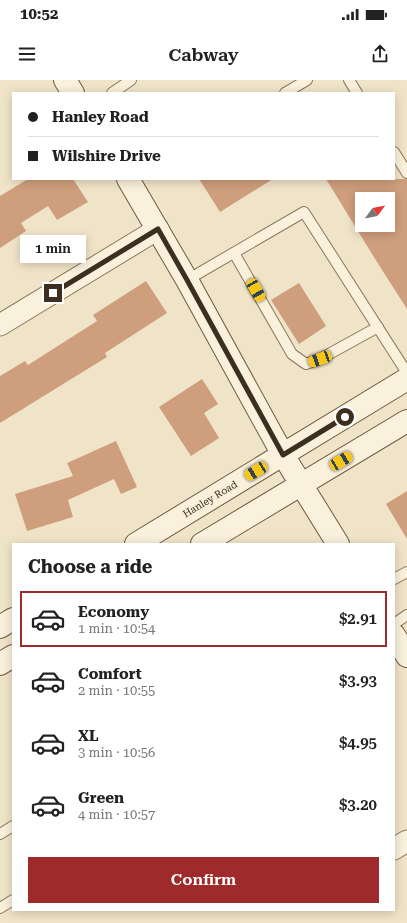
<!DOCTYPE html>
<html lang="en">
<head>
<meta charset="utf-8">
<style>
  body { margin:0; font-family:"Roboto Serif",serif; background:#f2f2f2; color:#222; height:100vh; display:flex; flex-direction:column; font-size:15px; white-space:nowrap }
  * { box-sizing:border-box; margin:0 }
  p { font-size:13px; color:#767676 }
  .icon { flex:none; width:22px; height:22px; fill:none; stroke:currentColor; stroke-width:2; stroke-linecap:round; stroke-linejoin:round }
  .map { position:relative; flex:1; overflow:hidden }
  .details { position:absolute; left:12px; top:463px; width:383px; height:368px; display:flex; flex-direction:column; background:#fff; border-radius:0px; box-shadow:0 2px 10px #0003 }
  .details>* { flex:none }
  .guide { position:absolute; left:12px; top:12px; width:383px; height:88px; border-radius:0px; box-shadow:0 2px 10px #0003; display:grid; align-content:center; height:88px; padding:0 16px; background:#fff }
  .needle { width:26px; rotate:58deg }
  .buttons { position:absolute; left:355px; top:112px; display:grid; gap:8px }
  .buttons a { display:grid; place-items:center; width:40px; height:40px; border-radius:0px; background:#fff; box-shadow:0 2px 10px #0003; font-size:20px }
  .end { position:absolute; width:18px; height:18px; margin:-9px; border:5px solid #3d2e20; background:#fff; box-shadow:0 0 0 2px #fff }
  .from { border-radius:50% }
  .bubble { position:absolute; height:28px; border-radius:0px; background:#fff; box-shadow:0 2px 10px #0003; font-size:13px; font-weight:600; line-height:28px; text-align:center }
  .car { position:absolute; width:12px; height:24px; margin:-12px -6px; border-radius:5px; box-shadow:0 0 3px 1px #0007; background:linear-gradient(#f5c518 24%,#345 0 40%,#f5c518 0 76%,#345 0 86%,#f5c518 0) }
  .guide b { display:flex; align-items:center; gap:14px; height:38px; font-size:15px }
  .guide b+b { border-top:1px solid #e0e0e0 }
  .guide i { width:10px; height:10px; background:#222 }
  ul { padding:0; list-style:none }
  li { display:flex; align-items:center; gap:12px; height:56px; margin:0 8px 6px; padding:0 8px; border:2px solid transparent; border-radius:0px }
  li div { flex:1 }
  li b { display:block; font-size:15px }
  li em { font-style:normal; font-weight:600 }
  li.selected { border-color:#9e2a2b }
  li>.icon { width:36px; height:36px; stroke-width:1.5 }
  h2 { padding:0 16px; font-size:18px; line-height:48px }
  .primary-button { display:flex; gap:8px; margin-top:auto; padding:8px 16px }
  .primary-button a { flex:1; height:46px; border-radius:0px; background:#9e2a2b; color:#fff; font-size:16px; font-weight:600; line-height:46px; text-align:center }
  .status { display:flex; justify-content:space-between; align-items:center; height:28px; padding:0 20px; background:#fff; direction:ltr }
  .status svg { height:11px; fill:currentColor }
  header { display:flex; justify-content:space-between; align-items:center; height:52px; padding:0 16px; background:#fff; font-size:18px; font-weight:600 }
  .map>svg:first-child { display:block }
  .building { fill:#cf9f7d; fill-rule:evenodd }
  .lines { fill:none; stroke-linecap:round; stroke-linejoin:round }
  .lane-casing { stroke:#8d765c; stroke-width:12 }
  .street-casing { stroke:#8d765c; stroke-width:23 }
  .secondary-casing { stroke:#6f573f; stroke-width:24 }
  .lane { stroke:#faf1dc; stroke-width:10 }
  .street { stroke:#faf1dc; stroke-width:21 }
  .secondary { stroke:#faf1dc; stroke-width:22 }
  .route { stroke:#3d2e20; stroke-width:5 }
  .labels { text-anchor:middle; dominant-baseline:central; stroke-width:4; stroke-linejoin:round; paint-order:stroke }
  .street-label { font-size:10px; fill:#3d2e20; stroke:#f7eed8 }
</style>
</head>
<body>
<div class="status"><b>10:52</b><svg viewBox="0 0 49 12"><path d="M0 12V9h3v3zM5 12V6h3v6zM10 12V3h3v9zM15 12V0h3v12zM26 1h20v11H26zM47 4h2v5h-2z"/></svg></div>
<header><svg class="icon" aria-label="menu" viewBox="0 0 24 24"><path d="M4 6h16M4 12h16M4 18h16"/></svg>Cabway<svg class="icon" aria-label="share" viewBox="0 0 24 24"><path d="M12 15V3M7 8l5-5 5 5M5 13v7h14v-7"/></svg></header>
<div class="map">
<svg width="407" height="843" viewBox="0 0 407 843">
  <rect width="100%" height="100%" fill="#f0e4c8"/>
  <g class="building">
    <path d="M 28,99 L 73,99 L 88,122 L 57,140 L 48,126 L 21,143 L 26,151 L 0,168 L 0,116 Z"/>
    <path d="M 199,99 L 273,99 L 220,132 Z"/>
    <path d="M 326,99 L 407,99 L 407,229 L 377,182 ZM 362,119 L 388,119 L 388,145 L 362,145 Z"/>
    <path d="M 146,201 L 167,233 L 105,273 L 107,277 L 0,343 L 0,296 L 25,281 L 28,285 L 97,241 L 93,235 Z"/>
    <path d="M 299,203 L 326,246 L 299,264 L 271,220 Z"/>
    <path d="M 202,299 L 218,324 L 204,333 L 219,358 L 191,376 L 159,327 Z"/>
    <path d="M 116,361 L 137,407 L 121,414 L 114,399 L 68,420 L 73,437 L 27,451 L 15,414 L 73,396 L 67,383 Z"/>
    <path d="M 407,411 L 407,459 L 386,424 Z"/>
  </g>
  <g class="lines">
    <g class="lane-casing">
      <g id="lane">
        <path d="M 349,0 L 357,13"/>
        <path d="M 112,13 L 131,0"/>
        <path d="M 285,13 L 307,0"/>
        <path d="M 394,72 L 407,93"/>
        <path d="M 234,173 L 292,274 L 306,284 L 320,279 L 378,247"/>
        <path d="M 187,200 L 304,132 L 407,293"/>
        <path d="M 394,499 L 407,492"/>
        <path d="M 394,544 L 407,535"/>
        <path d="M 0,754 L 13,746"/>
        <path d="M 0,828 L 13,820"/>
      </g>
    </g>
    <g class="street-casing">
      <g id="street">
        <path d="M 0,245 L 158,149"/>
        <path d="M 394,769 L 407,761"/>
      </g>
    </g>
    <g class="secondary-casing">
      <g id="secondary">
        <path d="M 65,0 L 73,13"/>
        <path d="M 128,99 L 187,200 L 283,375 L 338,464"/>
        <path d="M 136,464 L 407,299"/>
        <path d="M 202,464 L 407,341"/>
        <path d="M 0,547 L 13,539"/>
        <path d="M 394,555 L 407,576"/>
        <path d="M 0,584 L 13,576"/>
      </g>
    </g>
    <use href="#lane" class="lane"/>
    <use href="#street" class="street"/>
    <use href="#secondary" class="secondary"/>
  </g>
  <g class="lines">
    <path class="route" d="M 53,213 L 158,149 L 187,200 L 283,375 L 345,337"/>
  </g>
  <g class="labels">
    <g class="street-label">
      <text transform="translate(210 419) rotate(-31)">Hanley Road</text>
    </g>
  </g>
</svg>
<div class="buttons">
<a><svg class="needle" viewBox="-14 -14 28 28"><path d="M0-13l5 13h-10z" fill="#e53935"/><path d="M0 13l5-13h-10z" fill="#767676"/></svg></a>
</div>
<i class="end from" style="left:345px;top:337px"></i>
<i class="end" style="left:53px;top:213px"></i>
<div class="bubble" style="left:20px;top:155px;width:66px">1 min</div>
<i class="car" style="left:256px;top:210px;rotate:150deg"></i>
<i class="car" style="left:320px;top:279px;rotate:250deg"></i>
<i class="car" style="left:341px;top:381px;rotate:59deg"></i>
<i class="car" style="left:256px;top:391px;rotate:239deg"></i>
<div class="guide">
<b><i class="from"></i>Hanley Road</b>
<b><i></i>Wilshire Drive</b>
</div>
<section class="details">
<h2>Choose a ride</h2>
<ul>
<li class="selected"><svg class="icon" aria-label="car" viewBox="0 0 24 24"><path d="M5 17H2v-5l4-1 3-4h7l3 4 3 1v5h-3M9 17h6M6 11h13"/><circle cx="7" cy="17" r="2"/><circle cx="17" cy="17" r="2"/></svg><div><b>Economy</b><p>1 min · 10:54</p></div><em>$2.91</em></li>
<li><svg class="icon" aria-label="car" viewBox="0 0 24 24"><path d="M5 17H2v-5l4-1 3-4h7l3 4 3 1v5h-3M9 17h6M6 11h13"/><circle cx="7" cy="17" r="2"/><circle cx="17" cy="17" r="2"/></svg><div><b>Comfort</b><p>2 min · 10:55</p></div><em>$3.93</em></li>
<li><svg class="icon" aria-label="car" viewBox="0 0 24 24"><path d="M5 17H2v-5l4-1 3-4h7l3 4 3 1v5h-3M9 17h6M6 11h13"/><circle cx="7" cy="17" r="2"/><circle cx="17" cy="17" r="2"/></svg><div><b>XL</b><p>3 min · 10:56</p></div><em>$4.95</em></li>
<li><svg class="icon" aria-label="car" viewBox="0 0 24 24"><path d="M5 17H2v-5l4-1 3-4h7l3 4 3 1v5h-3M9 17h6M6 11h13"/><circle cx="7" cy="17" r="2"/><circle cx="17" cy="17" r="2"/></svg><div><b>Green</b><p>4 min · 10:57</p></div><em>$3.20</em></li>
</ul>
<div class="primary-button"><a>Confirm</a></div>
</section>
</div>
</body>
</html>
